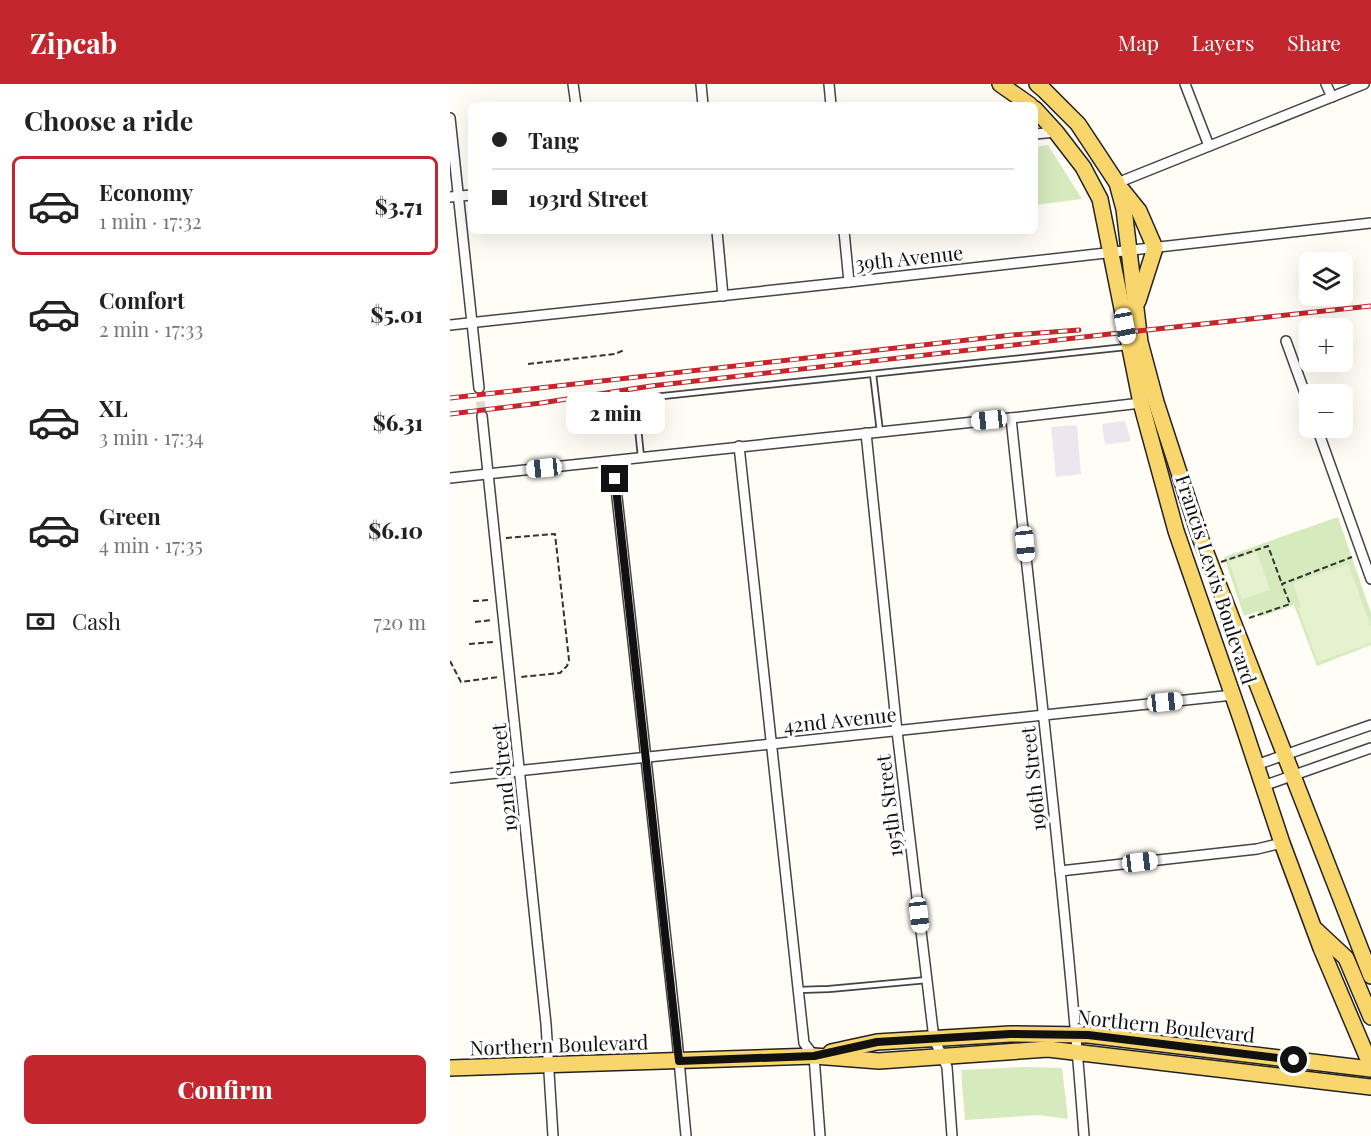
<!DOCTYPE html>
<html lang="en">
<head>
<meta charset="utf-8">
<style>
  body { margin:0; font-family:"Playfair Display",serif; background:#f6f6f6; color:#222; height:100vh; display:flex; flex-direction:column; font-size:22px; white-space:nowrap }
  * { box-sizing:border-box; margin:0 }
  p { font-size:20px; color:#767676 }
  .icon { flex:none; width:33px; height:33px; fill:none; stroke:currentColor; stroke-width:2; stroke-linecap:round; stroke-linejoin:round }
  .map { position:relative; flex:1; overflow:hidden }
  .drawer { display:flex; flex-direction:column; background:#fff; width:450px }
  .drawer>* { flex:none }
  .hud { position:absolute; left:18px; top:18px; width:570px; height:132px; border-radius:9px; box-shadow:0 6px 24px #0002; display:grid; align-content:center; height:132px; padding:0 24px; background:#fff }
  .tools { position:absolute; left:849px; top:168px; display:grid; gap:12px }
  .tools a { display:grid; place-items:center; width:54px; height:54px; border-radius:9px; background:#fff; box-shadow:0 6px 24px #0002; font-size:30px }
  .end { position:absolute; width:27px; height:27px; margin:-14px; border:8px solid #111; background:#fff; box-shadow:0 0 0 3px #fff }
  .from { border-radius:50% }
  .bubble { position:absolute; height:42px; border-radius:9px; background:#fff; box-shadow:0 6px 24px #0002; font-size:20px; font-weight:800; line-height:42px; text-align:center }
  .car { position:absolute; width:18px; height:36px; margin:-18px -9px; border-radius:8px; box-shadow:0 0 4px 2px #0007; background:linear-gradient(#fff 24%,#345 0 40%,#fff 0 76%,#345 0 86%,#fff 0) }
  .hud b { display:flex; align-items:center; gap:21px; height:57px; font-size:22px }
  .hud b+b { border-top:2px solid #e0e0e0 }
  .hud i { width:15px; height:15px; background:#222 }
  ul { padding:0; list-style:none }
  li { display:flex; align-items:center; gap:18px; height:99px; margin:0 12px 9px; padding:0 12px; border:3px solid transparent; border-radius:9px }
  li div { flex:1 }
  li b { display:block; font-size:22px }
  li em { font-style:normal; font-weight:800 }
  li.on { border-color:#c4262e }
  li>.icon { width:54px; height:54px; stroke-width:1.5 }
  h2 { padding:0 24px; font-size:27px; line-height:72px }
  .pay { display:flex; align-items:center; gap:15px; height:66px; padding:0 24px; font-size:22px }
  .pay p { margin-inline-start:auto }
  .cta { display:flex; gap:12px; margin-top:auto; padding:12px 24px }
  .cta a { flex:1; height:69px; border-radius:9px; background:#c4262e; color:#fff; font-size:24px; font-weight:800; line-height:69px; text-align:center }
  header { display:flex; align-items:center; gap:36px; box-sizing:border-box; height:84px; padding:0 30px; background:#c4262e; color:#fff }
  header strong { font-size:28px }
  nav { display:flex; gap:33px; margin-inline-start:auto; font-size:21px }
  main { display:flex; flex:1; min-height:0 }
  .map>svg:first-child { display:block }
  .industrial { fill:#eee6ef }
  .green { fill:#d5ebbd }
  .pitch { fill:#e6f2cf }
  .lines { fill:none; stroke-linecap:round; stroke-linejoin:round }
  .minor-tunnel { stroke:#dbdad3; stroke-width:9; stroke-dasharray:9 4.5; stroke-linecap:butt }
  .service-casing { stroke:#444; stroke-width:8 }
  .minor-casing { stroke:#444; stroke-width:12 }
  .primary-casing { stroke:#222; stroke-width:18 }
  .path { stroke:#333; stroke-width:2; stroke-dasharray:6 3; stroke-linecap:butt }
  .service { stroke:#fff; stroke-width:4.5 }
  .minor { stroke:#fff; stroke-width:9 }
  .primary { stroke:#f9d66b; stroke-width:15 }
  .rail-casing { stroke:#c4262e; stroke-width:5 }
  .rail { stroke:#fff; stroke-width:3; stroke-dasharray:9; stroke-linecap:butt }
  .route { stroke:#111; stroke-width:8 }
  .labels { text-anchor:middle; dominant-baseline:central; stroke-width:6; stroke-linejoin:round; paint-order:stroke }
  .street-label { font-size:20px; fill:#111; stroke:#fff }
</style>
</head>
<body>
<header>
<strong>Zipcab</strong>
<nav><a>Map</a><a>Layers</a><a>Share</a></nav>
</header>
<main>
<section class="drawer">
<h2>Choose a ride</h2>
<ul>
<li class="on"><svg class="icon" aria-label="car" viewBox="0 0 24 24"><path d="M5 17H2v-5l4-1 3-4h7l3 4 3 1v5h-3M9 17h6M6 11h13"/><circle cx="7" cy="17" r="2"/><circle cx="17" cy="17" r="2"/></svg><div><b>Economy</b><p>1 min · 17:32</p></div><em>$3.71</em></li>
<li><svg class="icon" aria-label="car" viewBox="0 0 24 24"><path d="M5 17H2v-5l4-1 3-4h7l3 4 3 1v5h-3M9 17h6M6 11h13"/><circle cx="7" cy="17" r="2"/><circle cx="17" cy="17" r="2"/></svg><div><b>Comfort</b><p>2 min · 17:33</p></div><em>$5.01</em></li>
<li><svg class="icon" aria-label="car" viewBox="0 0 24 24"><path d="M5 17H2v-5l4-1 3-4h7l3 4 3 1v5h-3M9 17h6M6 11h13"/><circle cx="7" cy="17" r="2"/><circle cx="17" cy="17" r="2"/></svg><div><b>XL</b><p>3 min · 17:34</p></div><em>$6.31</em></li>
<li><svg class="icon" aria-label="car" viewBox="0 0 24 24"><path d="M5 17H2v-5l4-1 3-4h7l3 4 3 1v5h-3M9 17h6M6 11h13"/><circle cx="7" cy="17" r="2"/><circle cx="17" cy="17" r="2"/></svg><div><b>Green</b><p>4 min · 17:35</p></div><em>$6.10</em></li>
</ul>
<div class="pay"><svg class="icon" aria-label="cash" viewBox="0 0 24 24"><path d="M3 7h18v10H3z"/><circle cx="12" cy="12" r="2"/></svg>Cash<p>720 m</p></div>
<div class="cta"><a>Confirm</a></div>
</section>
<div class="map">
<svg width="921" height="1052" viewBox="0 0 921 1052">
  <rect width="100%" height="100%" fill="#fffdf5"/>
  <g class="industrial">
    <path d="M 673,337 L 675,337 L 681,357 L 655,361 L 652,340 Z"/>
    <path d="M 627,341 L 631,390 L 606,393 L 601,343 Z"/>
  </g>
  <g class="green">
    <path d="M 598,61 L 632,115 L 585,121 L 585,63 Z"/>
    <path d="M 888,433 L 921,529 L 921,561 L 867,582 L 844,521 L 810,533 L 808,527 L 794,532 L 774,473 Z"/>
    <path d="M 575,983 L 612,984 L 618,1035 L 589,1031 L 515,1036 L 511,986 Z"/>
  </g>
  <g class="pitch">
    <path d="M 807,468 L 820,506 L 792,515 L 779,478 Z"/>
    <path d="M 898,480 L 921,543 L 921,559 L 868,578 L 848,524 L 851,523 L 843,499 Z"/>
  </g>
  <g class="lines">
    <path class="minor-tunnel" d="M 29,304 L 32,332"/>
    <g class="service-casing">
      <g id="service">
        <path d="M 423,290 L 430,348"/>
        <path d="M 191,373 L 185,315 L 676,263"/>
        <path d="M 348,906 L 379,905 L 477,896"/>
      </g>
    </g>
    <g class="minor-casing">
      <g id="minor">
        <path d="M 123,0 L 126,21"/>
        <path d="M 251,0 L 253,21"/>
        <path d="M 379,0 L 381,21"/>
        <path d="M 735,0 L 759,62"/>
        <path d="M 876,0 L 882,13"/>
        <path d="M 0,34 L 29,304"/>
        <path d="M 585,50 L 606,48"/>
        <path d="M 667,99 L 914,0"/>
        <path d="M 0,113 L 21,111"/>
        <path d="M 267,147 L 273,212"/>
        <path d="M 394,147 L 399,198"/>
        <path d="M 0,241 L 399,198 L 921,139"/>
        <path d="M 836,257 L 860,323"/>
        <path d="M 32,332 L 96,940 L 103,1052"/>
        <path d="M 561,334 C 586,573 616,812 634,1052"/>
        <path d="M 867,344 L 921,495"/>
        <path d="M 416,349 L 447,647 L 484,955 L 497,983 L 502,1052"/>
        <path d="M 289,362 L 354,959 L 364,972 L 370,1052"/>
        <path d="M 163,377 L 227,955 L 236,1052"/>
        <path d="M 0,394 L 561,334 L 691,319"/>
        <path d="M 806,681 L 921,641"/>
        <path d="M 0,694 L 783,611"/>
        <path d="M 813,702 L 921,664"/>
        <path d="M 610,787 L 807,765 L 832,759"/>
      </g>
    </g>
    <g class="primary-casing">
      <g id="primary">
        <path d="M 550,0 L 580,21"/>
        <path d="M 587,0 L 594,6 L 628,40 L 667,99 L 674,125 L 690,258 L 706,318 L 751,456 L 921,892"/>
        <path d="M 585,25 L 606,48 L 633,83 L 650,115 L 691,319 L 726,447 L 791,635 L 832,759 L 871,864 L 921,982"/>
        <path d="M 672,106 L 689,127 L 705,164 L 688,217"/>
        <path d="M 866,846 L 896,874 L 921,933"/>
        <path d="M 381,968 L 427,958 L 560,950 L 638,951 L 921,985"/>
        <path d="M 0,984 L 364,972 L 429,977 L 598,965 L 921,1003"/>
      </g>
    </g>
    <g class="path">
      <path d="M 78,280 L 165,270 L 174,266"/>
      <path d="M 56,454 L 105,450 L 119,576 L 117,582 L 110,589 L 71,593"/>
      <path d="M 771,478 L 818,462 L 832,500"/>
      <path d="M 23,517 L 40,516"/>
      <path d="M 799,534 L 840,520 L 832,500 L 902,473"/>
      <path d="M 25,538 L 42,536"/>
      <path d="M 19,560 L 44,558"/>
      <path d="M 0,577 L 11,598 L 48,593"/>
    </g>
    <use href="#service" class="service"/>
    <use href="#minor" class="minor"/>
    <use href="#primary" class="primary"/>
    <g class="rail-casing">
      <g id="rail">
        <path d="M 0,314 L 562,251 L 629,246"/>
        <path d="M 0,330 L 91,319 L 201,302 L 660,250 L 921,222"/>
      </g>
    </g>
    <use href="#rail" class="rail"/>
  </g>
  <g class="lines">
    <path class="route" d="M 165,395 L 229,977 L 364,972 L 427,958 L 560,950 L 638,951 L 844,976"/>
  </g>
  <g class="labels">
    <g class="street-label">
      <text transform="translate(459 173) rotate(-6)">39th Avenue</text>
      <text transform="translate(767 495) rotate(72)">Francis Lewis Boulevard</text>
      <text transform="translate(390 635) rotate(-6)">42nd Avenue</text>
      <text transform="translate(53 694) rotate(-96)">192nd Street</text>
      <text transform="translate(582 695) rotate(-96)">196th Street</text>
      <text transform="translate(438 722) rotate(-97)">195th Street</text>
      <text transform="translate(716 941) rotate(6)">Northern Boulevard</text>
      <text transform="translate(109 960) rotate(-2)">Northern Boulevard</text>
    </g>
  </g>
</svg>
<div class="tools">
<a><svg class="icon" aria-label="layers" viewBox="0 0 24 24"><path d="M12 4l9 5-9 5-9-5zM3 14l9 5 9-5"/></svg></a>
<a>+</a>
<a>−</a>
</div>
<i class="end from" style="left:844px;top:976px"></i>
<i class="end" style="left:165px;top:395px"></i>
<div class="bubble" style="left:116px;top:308px;width:99px">2 min</div>
<i class="car" style="left:675px;top:242px;rotate:169deg"></i>
<i class="car" style="left:539px;top:336px;rotate:264deg"></i>
<i class="car" style="left:94px;top:384px;rotate:264deg"></i>
<i class="car" style="left:575px;top:460px;rotate:174deg"></i>
<i class="car" style="left:715px;top:618px;rotate:84deg"></i>
<i class="car" style="left:690px;top:778px;rotate:83deg"></i>
<i class="car" style="left:469px;top:831px;rotate:173deg"></i>
<div class="hud">
<b><i class="from"></i>Tang</b>
<b><i></i>193rd Street</b>
</div>
</div>
</main>
</body>
</html>
